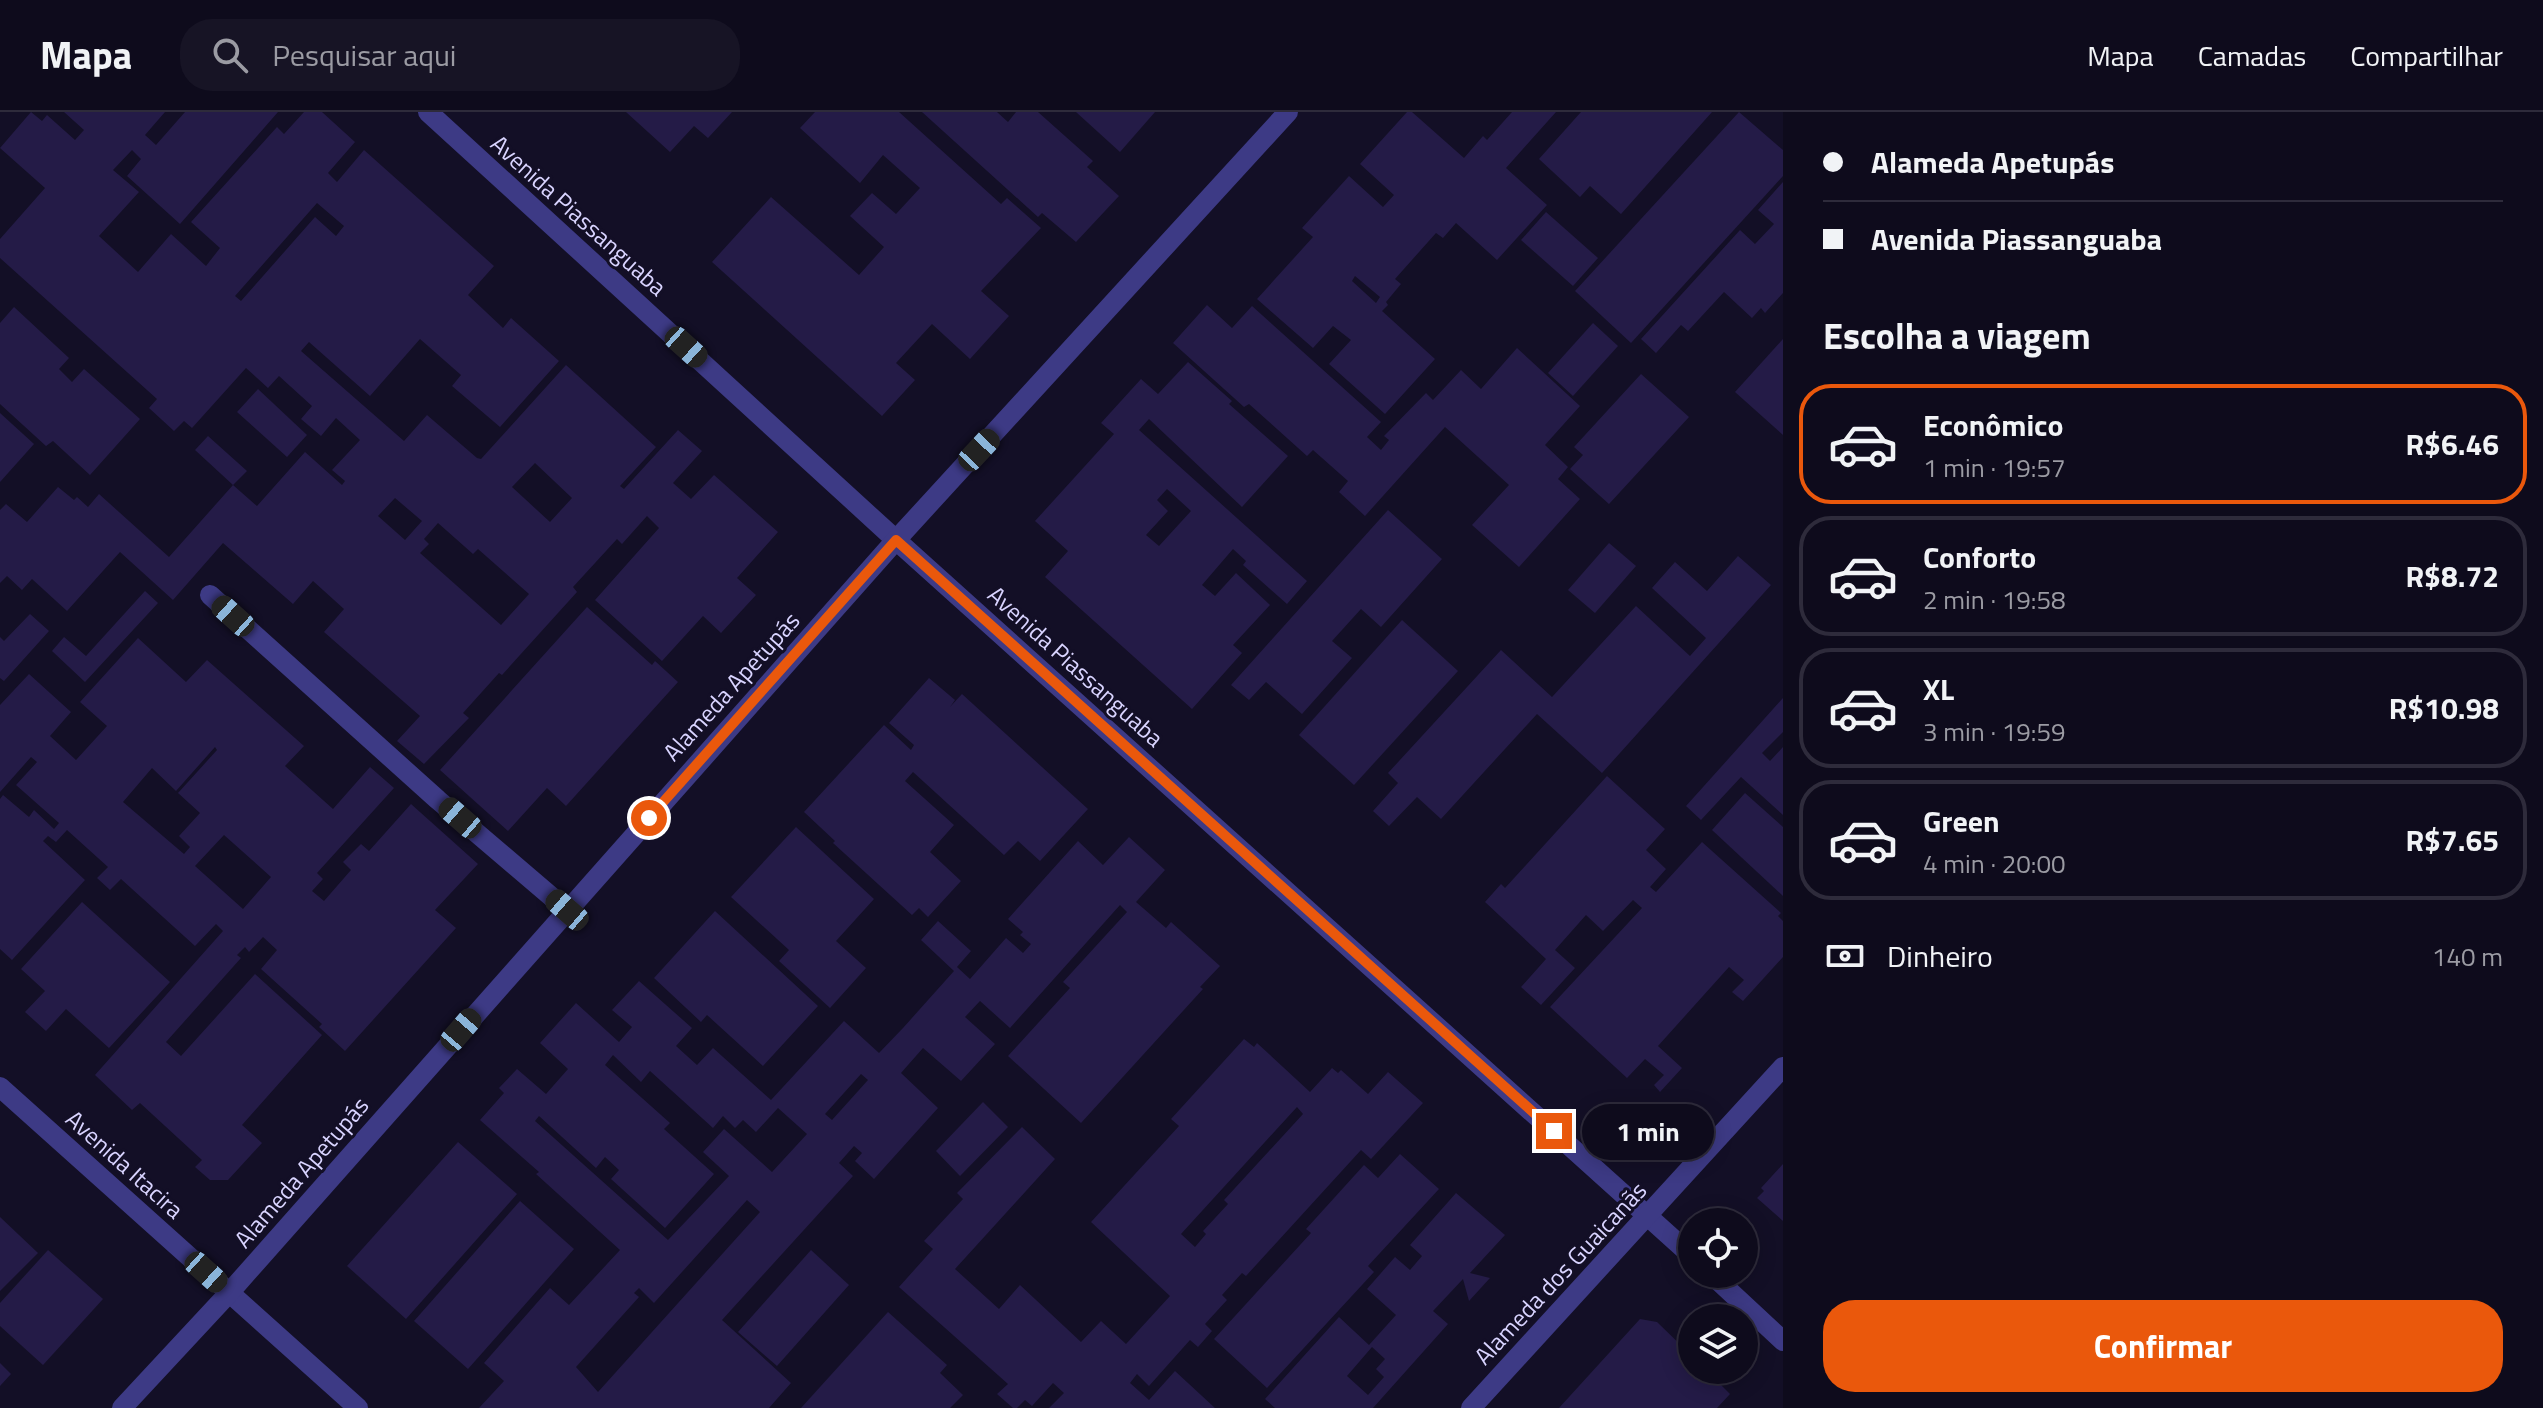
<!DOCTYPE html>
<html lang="pt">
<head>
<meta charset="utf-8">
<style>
  body { margin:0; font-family:"Titillium Web",sans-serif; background:#171425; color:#f1f3f6; height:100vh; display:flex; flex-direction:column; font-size:30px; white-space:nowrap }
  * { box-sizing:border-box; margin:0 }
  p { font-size:26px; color:#9b9ba3 }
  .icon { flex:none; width:44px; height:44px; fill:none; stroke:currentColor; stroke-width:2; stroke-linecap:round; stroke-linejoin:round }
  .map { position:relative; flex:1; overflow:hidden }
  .details { display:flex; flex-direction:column; background:#0e0b1c; width:760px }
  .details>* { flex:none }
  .banner { display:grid; align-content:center; height:176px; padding:0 40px; background:#0e0b1c }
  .buttons { position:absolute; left:1678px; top:1096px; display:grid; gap:16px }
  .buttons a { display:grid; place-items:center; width:80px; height:80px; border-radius:50%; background:#0e0b1c; box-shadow:0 4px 20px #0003,0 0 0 2px #2e2b3b; font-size:40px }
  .end { position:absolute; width:36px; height:36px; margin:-18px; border:10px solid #ea580c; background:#fff; box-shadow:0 0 0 4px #fff }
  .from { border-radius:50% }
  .bubble { position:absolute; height:56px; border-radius:28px; background:#0e0b1c; box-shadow:0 4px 20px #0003,0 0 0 2px #2e2b3b; font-size:26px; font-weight:700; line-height:56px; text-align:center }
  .car { position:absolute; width:24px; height:48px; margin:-24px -12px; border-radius:10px; box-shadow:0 0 6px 2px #0007; background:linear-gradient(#222 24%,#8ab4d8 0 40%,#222 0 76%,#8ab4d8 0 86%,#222 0) }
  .banner b { display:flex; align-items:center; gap:28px; height:76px; font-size:30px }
  .banner b+b { border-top:2px solid #2e2b3b }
  .banner i { width:20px; height:20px; background:#f1f3f6 }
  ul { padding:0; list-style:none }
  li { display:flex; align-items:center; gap:24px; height:120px; margin:0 16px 12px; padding:0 24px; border:4px solid #2e2b3b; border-radius:32px }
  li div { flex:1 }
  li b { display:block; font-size:30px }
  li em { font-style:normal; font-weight:700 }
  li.active { border-color:#ea580c }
  li>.icon { width:72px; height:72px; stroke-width:1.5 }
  h2 { padding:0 40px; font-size:36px; line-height:96px }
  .pay { display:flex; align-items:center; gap:20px; height:88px; padding:0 40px; font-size:30px }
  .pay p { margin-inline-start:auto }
  .button { display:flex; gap:16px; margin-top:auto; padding:16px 40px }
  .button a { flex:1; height:92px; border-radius:32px; background:#ea580c; color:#fff; font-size:32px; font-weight:700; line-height:92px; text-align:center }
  header { display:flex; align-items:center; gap:48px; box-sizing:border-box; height:112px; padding:0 40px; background:#0e0b1c; border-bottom:2px solid #2e2b3b }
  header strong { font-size:38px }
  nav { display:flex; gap:44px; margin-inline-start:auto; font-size:28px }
  .search { width:560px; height:72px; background:#171425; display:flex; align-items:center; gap:20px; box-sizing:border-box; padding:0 28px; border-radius:32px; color:#9b9ba3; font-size:30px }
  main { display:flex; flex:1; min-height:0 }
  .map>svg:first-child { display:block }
  .building { fill:#241b47; fill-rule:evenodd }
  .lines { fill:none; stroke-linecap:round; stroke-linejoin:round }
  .minor { stroke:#3d3a85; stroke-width:20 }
  .route { stroke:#ea580c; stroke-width:10 }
  .labels { text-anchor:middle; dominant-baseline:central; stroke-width:6; stroke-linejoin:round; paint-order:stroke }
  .street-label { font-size:24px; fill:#d9d4ff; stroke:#130f26 }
</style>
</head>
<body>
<header>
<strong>Mapa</strong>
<div class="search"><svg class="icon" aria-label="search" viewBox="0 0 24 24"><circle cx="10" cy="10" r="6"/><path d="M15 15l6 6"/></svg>Pesquisar aqui</div>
<nav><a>Mapa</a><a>Camadas</a><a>Compartilhar</a></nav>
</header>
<main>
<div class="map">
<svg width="1783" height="1296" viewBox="0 0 1783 1296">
  <rect width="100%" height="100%" fill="#130f26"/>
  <g class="building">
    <path d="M 31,0 L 42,9 L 47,3 L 75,28 L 84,18 L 64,0 L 165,0 L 145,23 L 156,33 L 185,0 L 278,0 L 180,112 L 127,64 L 141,47 L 132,38 L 113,58 L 139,80 L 99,124 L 138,160 L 171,122 L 206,154 L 220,136 L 191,110 L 277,15 L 284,22 L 304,0 L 322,0 L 355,30 L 328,61 L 337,70 L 364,38 L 494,154 L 468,183 L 503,216 L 511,206 L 559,249 L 500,315 L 452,274 L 461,263 L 420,227 L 370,284 L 309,230 L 301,239 L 404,329 L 427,303 L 477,346 L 481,347 L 566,253 L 656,335 L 620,374 L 624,377 L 678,318 L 702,339 L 673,371 L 691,387 L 714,363 L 778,420 L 737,466 L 756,483 L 721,521 L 703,504 L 662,549 L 595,488 L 659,416 L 647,404 L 622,432 L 617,427 L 573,475 L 577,480 L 502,563 L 499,561 L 463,601 L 469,606 L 424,652 L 397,629 L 420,604 L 324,520 L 344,497 L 313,469 L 293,492 L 223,431 L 173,488 L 120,440 L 67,499 L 32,467 L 22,478 L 7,464 L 0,471 L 0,398 L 6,392 L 27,410 L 58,375 L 74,388 L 77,385 L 88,395 L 99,382 L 169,445 L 233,373 L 195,338 L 208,324 L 247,359 L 233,373 L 257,394 L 305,340 L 342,373 L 345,369 L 332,358 L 360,328 L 336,306 L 321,324 L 301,307 L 312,294 L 279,264 L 268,276 L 246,256 L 192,316 L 184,309 L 174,319 L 149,296 L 157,287 L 0,146 L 0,127 L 45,76 L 0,36 ZM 317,91 L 344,114 L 336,124 L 315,105 L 241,189 L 235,184 ZM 535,351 L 572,386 L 550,410 L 512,375 ZM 395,386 L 422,409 L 405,428 L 378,404 ZM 438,411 L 473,442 L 478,437 L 529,482 L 501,513 L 420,441 L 429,432 L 424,427 Z"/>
    <path d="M 626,0 L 732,0 L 708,26 L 694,14 L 670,40 Z"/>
    <path d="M 815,0 L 899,0 L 1001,92 L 1007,86 L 1041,116 L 981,179 L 1009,204 L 970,247 L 932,212 L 896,251 L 915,268 L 882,304 L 712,150 L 771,85 L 859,163 L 884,135 L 850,104 L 872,81 L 896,102 L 920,76 L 883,43 L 860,71 L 800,16 Z"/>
    <path d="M 922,0 L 997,0 L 1008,10 L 1016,0 L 1038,0 L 1093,49 L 1087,55 L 1119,84 L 1076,130 L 1042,101 L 1038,105 Z"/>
    <path d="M 1076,0 L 1155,0 L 1120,40 Z"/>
    <path d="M 1407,0 L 1412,0 L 1464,46 L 1483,24 L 1487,28 L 1512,0 L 1556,0 L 1506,56 L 1547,93 L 1497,148 L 1456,111 L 1443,126 L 1436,121 L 1395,167 L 1401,172 L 1386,190 L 1388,193 L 1382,199 L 1435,247 L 1385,302 L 1329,252 L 1351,228 L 1333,214 L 1313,236 L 1257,187 L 1313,125 L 1302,116 L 1349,64 L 1383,95 L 1394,83 L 1360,52 ZM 1355,164 L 1380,185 L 1376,191 L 1352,169 Z"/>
    <path d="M 1581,0 L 1712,0 L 1621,102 L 1590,74 L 1580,85 L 1539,47 Z"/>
    <path d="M 1739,0 L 1783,38 L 1783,64 L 1631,231 L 1575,179 Z"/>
    <path d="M 1783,70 L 1783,181 L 1765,201 L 1761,196 L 1752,206 L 1724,180 L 1688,219 L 1681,213 L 1656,241 L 1641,227 L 1740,118 L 1755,132 L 1774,112 L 1758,98 Z"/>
    <path d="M 1546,100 L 1598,146 L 1573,174 L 1521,128 Z"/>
    <path d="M 1207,193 L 1232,216 L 1252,194 L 1381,310 L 1367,325 L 1381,338 L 1389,328 L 1384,324 L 1426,281 L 1433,288 L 1461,258 L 1481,277 L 1517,236 L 1580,294 L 1545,333 L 1568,355 L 1558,367 L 1580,387 L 1519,455 L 1472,413 L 1509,373 L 1445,315 L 1365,404 L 1339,380 L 1348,369 L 1313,338 L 1307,344 L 1249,292 L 1244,295 L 1173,231 Z"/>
    <path d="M 14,195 L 69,246 L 59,257 L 72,270 L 84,257 L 140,307 L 90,363 L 53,329 L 46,334 L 0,292 L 0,211 Z"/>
    <path d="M 1593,211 L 1618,234 L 1573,284 L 1548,261 Z"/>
    <path d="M 1783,227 L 1783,323 L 1735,280 Z"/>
    <path d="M 1188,250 L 1232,289 L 1229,292 L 1288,344 L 1242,395 L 1149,307 L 1139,318 L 1307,469 L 1287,492 L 1243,453 L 1246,449 L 1233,437 L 1202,473 L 1215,484 L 1236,461 L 1270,493 L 1233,533 L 1242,541 L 1192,597 L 1045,465 L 1068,439 L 1035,409 L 1114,322 L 1101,311 L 1141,267 L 1158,282 ZM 1167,377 L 1191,399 L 1159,434 L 1146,423 L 1168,399 L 1157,388 Z"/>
    <path d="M 1641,262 L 1689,305 L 1609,392 L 1570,357 L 1583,343 L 1574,335 Z"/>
    <path d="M 258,277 L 307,323 L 287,345 L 237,300 Z"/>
    <path d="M 0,301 L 34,332 L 0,370 Z"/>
    <path d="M 1388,398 L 1442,447 L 1381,515 L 1361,497 L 1332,529 L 1352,546 L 1302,602 L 1266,570 L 1249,588 L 1231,573 Z"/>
    <path d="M 1609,431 L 1636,454 L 1595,501 L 1568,478 Z"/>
    <path d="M 1738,444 L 1771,473 L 1602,661 L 1537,602 L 1441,707 L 1417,685 L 1389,714 L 1373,699 L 1398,671 L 1388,661 L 1501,538 L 1552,585 L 1636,494 L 1690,544 L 1706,526 L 1652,476 L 1675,450 L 1707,479 Z"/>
    <path d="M 145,479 L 158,491 L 85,570 L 52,539 L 64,525 L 86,544 Z"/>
    <path d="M 587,495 L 652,553 L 655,549 L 678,570 L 566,694 L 547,676 L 508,719 L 440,658 Z"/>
    <path d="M 30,502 L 49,519 L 4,569 L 0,566 L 0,525 L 4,529 Z"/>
    <path d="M 1402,508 L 1458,559 L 1354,673 L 1299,623 Z"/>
    <path d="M 138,526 L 186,570 L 207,548 L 304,634 L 285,654 L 333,697 L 370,655 L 394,676 L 317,761 L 323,767 L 312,779 L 324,789 L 351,758 L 343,750 L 361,732 L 369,739 L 411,692 L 478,752 L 435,798 L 456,816 L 345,939 L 319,915 L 322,912 L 261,857 L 277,838 L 263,825 L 249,840 L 245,835 L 237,843 L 241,846 L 166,930 L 181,944 L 255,862 L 322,923 L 242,1013 L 262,1031 L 228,1068 L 210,1068 L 195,1055 L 202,1048 L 140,991 L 132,998 L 95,963 L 223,819 L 216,812 L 195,834 L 121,767 L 110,778 L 97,766 L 108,755 L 67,718 L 56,730 L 48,724 L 43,729 L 85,768 L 12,848 L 0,837 L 0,687 L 3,683 L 29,705 L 34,698 L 54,717 L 59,711 L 16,673 L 37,650 L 31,645 L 0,680 L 0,593 L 29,562 L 71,600 L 50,624 L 76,648 L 107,614 L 80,590 ZM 215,635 L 217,638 L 178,681 L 200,701 L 179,724 L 190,735 L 184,742 L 123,690 L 152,656 L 176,679 ZM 224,723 L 271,765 L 243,797 L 195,754 Z"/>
    <path d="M 929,566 L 955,588 L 950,595 L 962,582 L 1088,697 L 1040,749 L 1018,729 L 1004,743 L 913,660 L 905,669 L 954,713 L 930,740 L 961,769 L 928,805 L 919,796 L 912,803 L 833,731 L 835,729 L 804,700 L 884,613 L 911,638 L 914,633 L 889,611 Z"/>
    <path d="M 1783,586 L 1783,620 L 1762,641 L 1770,649 L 1783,635 L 1783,703 L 1741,665 L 1701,708 L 1686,694 Z"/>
    <path d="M 1607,664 L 1665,717 L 1646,738 L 1666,757 L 1650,775 L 1656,780 L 1702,730 L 1781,801 L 1778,804 L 1783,809 L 1783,845 L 1743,889 L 1732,880 L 1744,868 L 1729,855 L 1658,934 L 1682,956 L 1660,980 L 1654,973 L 1664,963 L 1645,947 L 1627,966 L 1550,895 L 1642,796 L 1633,788 L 1603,819 L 1586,803 L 1555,838 L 1575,856 L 1541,893 L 1521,875 L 1546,847 L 1485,790 L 1501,772 L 1505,776 Z"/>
    <path d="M 1745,681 L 1783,715 L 1783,784 L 1712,718 Z"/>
    <path d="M 796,715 L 874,787 L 836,829 L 866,856 L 830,896 L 779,849 L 789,838 L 731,785 Z"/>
    <path d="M 1129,725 L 1165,758 L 1136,790 L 1166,816 L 1171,810 L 1220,854 L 1200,875 L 1203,877 L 1081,1011 L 1008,944 L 1070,876 L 1063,870 L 1127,800 L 1120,793 L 1010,916 L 980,889 L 965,905 L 995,932 L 961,969 L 923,936 L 901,961 L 938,996 L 874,1067 L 855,1049 L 862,1041 L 854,1034 L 839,1051 L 853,1064 L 722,1208 L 791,1271 L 769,1296 L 479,1296 L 504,1269 L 484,1251 L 550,1176 L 569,1193 L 620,1138 L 536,1062 L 539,1060 L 480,1008 L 504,981 L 499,976 L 517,957 L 546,982 L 568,957 L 540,931 L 576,891 L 619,930 L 632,915 L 612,898 L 639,869 L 692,916 L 676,934 L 697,953 L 713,936 L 771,988 L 844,909 L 879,941 L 903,916 L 954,859 L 921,828 L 938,809 L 971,839 L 957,855 L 970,867 L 1006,826 L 1023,841 L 1031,832 L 1020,823 L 1023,820 L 1008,807 L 1078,729 L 1103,753 ZM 613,943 L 641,970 L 650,959 L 713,1016 L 723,1004 L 735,1016 L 743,1008 L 756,1020 L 778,996 L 807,1022 L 772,1060 L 724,1017 L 703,1040 L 729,1064 L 668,1128 L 535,1009 L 539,1004 L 596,1056 L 605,1045 L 619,1058 L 611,1067 L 665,1116 L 714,1062 L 664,1017 L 670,1011 L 605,953 ZM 861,962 L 868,968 L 832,1008 L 825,1002 ZM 747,1088 L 760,1100 L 598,1280 L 576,1255 L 639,1185 L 634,1181 L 639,1176 L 654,1191 Z"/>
    <path d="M 82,790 L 170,870 L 109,936 L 66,897 L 46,919 L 25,900 L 45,879 L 21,857 Z"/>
    <path d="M 715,799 L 818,894 L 763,954 L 707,903 L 701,910 L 654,866 Z"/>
    <path d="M 1244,927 L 1254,935 L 1257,931 L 1310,980 L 1332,956 L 1338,961 L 1341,958 L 1368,982 L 1388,960 L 1423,991 L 1371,1047 L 1361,1038 L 1246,1164 L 1242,1161 L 1222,1183 L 1227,1188 L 1205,1212 L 1212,1219 L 1198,1235 L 1190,1228 L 1149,1274 L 1137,1262 L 1130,1271 L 1149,1288 L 1175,1259 L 1215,1296 L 1049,1296 L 1064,1281 L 1053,1271 L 1032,1294 L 1025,1288 L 1017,1296 L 1013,1296 L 997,1282 L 1008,1272 L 899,1175 L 933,1137 L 924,1129 L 963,1087 L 957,1081 L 1022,1015 L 1055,1047 L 955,1157 L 999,1197 L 1020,1173 L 1081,1230 L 1101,1209 L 1126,1232 L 1170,1184 L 1091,1110 L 1179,1014 L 1171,1007 ZM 1297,995 L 1303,1002 L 1224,1088 L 1228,1092 L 1203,1119 L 1206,1122 L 1195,1135 L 1181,1122 Z"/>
    <path d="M 983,990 L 1008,1015 L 960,1064 L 936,1039 Z"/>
    <path d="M 458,1030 L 517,1082 L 406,1207 L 347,1154 Z"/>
    <path d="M 1400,1042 L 1439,1077 L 1368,1154 L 1374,1160 L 1267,1276 L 1214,1227 L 1311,1121 L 1306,1117 L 1364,1053 L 1378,1066 Z"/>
    <path d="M 1783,1052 L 1783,1109 L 1757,1086 L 1764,1079 L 1761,1076 Z"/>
    <path d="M 1456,1081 L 1505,1123 L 1470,1161 L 1490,1166 L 1469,1189 L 1463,1167 L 1433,1199 L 1448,1212 L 1373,1296 L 1275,1296 L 1265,1287 L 1339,1205 L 1369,1233 L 1396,1203 L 1367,1177 L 1395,1145 L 1410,1158 L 1422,1144 L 1410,1133 ZM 1372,1235 L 1385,1247 L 1376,1257 L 1384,1265 L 1368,1283 L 1347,1264 Z"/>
    <path d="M 520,1089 L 574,1137 L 468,1257 L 414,1209 Z"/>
    <path d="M 0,1105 L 38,1141 L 0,1179 Z"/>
    <path d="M 48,1138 L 103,1187 L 43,1253 L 0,1214 L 0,1191 Z"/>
    <path d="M 811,1138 L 849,1173 L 777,1254 L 738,1220 Z"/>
    <path d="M 888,1200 L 947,1253 L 940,1261 L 963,1283 L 950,1296 L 801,1296 Z"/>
    <path d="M 1640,1207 L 1657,1210 L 1692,1244 L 1692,1258 L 1706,1258 L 1730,1282 L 1717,1296 L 1559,1296 Z"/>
    <path d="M 0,1251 L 11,1262 L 0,1274 Z"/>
  </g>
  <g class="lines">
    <g class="minor">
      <path d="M 428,0 L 896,428 L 1692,1144"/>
      <path d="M 210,483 L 438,688 L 567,798"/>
      <path d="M 0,975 L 358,1296"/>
      <path d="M 1711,1162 L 1783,1229"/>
      <path d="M 122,1296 L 229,1181 L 896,428 L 1288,0"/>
      <path d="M 1471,1296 L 1783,955"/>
    </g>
  </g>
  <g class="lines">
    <path class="route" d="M 649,706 L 896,428 L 1554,1019"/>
  </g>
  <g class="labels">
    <g class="street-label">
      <text transform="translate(579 103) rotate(42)">Avenida Piassanguaba</text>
      <text transform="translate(1076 554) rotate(42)">Avenida Piassanguaba</text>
      <text transform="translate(731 574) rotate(-48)">Alameda Apetupás</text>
      <text transform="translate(125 1052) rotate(42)">Avenida Itacira</text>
      <text transform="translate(301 1060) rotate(-49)">Alameda Apetupás</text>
      <text transform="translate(1560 1161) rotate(-47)">Alameda dos Guaicanãs</text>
    </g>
  </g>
</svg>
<div class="buttons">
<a><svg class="icon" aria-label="locate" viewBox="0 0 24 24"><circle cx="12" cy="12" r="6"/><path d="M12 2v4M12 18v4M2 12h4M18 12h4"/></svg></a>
<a><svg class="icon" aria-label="layers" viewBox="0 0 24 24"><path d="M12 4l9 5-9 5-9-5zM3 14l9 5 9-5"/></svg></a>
</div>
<i class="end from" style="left:649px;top:706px"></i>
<i class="end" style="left:1554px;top:1019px"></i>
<div class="bubble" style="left:1582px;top:992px;width:132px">1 min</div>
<i class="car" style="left:686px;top:235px;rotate:132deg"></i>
<i class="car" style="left:979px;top:338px;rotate:43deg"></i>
<i class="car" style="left:233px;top:504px;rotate:312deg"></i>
<i class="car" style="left:460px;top:706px;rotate:311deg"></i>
<i class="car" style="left:567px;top:798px;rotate:311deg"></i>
<i class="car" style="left:461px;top:918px;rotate:41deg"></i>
<i class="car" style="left:206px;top:1160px;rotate:132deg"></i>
</div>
<section class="details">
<div class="banner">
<b><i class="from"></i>Alameda Apetupás</b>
<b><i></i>Avenida Piassanguaba</b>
</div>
<h2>Escolha a viagem</h2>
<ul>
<li class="active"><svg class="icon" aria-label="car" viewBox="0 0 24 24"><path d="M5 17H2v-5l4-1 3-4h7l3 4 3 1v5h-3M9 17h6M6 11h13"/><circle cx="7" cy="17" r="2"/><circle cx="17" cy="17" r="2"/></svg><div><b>Econômico</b><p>1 min · 19:57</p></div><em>R$6.46</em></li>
<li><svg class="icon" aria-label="car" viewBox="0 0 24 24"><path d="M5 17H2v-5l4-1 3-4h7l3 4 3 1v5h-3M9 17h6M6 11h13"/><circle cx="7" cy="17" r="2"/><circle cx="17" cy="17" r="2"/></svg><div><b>Conforto</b><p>2 min · 19:58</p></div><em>R$8.72</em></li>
<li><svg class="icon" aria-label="car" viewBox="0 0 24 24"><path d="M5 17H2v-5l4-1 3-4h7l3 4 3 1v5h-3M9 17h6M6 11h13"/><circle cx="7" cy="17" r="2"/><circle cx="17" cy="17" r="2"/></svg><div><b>XL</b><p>3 min · 19:59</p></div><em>R$10.98</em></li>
<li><svg class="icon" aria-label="car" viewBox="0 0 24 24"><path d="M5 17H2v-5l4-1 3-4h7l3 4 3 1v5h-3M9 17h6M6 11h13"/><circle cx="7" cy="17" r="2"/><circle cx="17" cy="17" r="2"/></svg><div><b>Green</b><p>4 min · 20:00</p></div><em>R$7.65</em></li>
</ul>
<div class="pay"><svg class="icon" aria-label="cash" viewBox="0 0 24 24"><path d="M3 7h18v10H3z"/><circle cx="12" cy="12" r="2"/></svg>Dinheiro<p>140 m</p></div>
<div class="button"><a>Confirmar</a></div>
</section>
</main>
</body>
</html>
